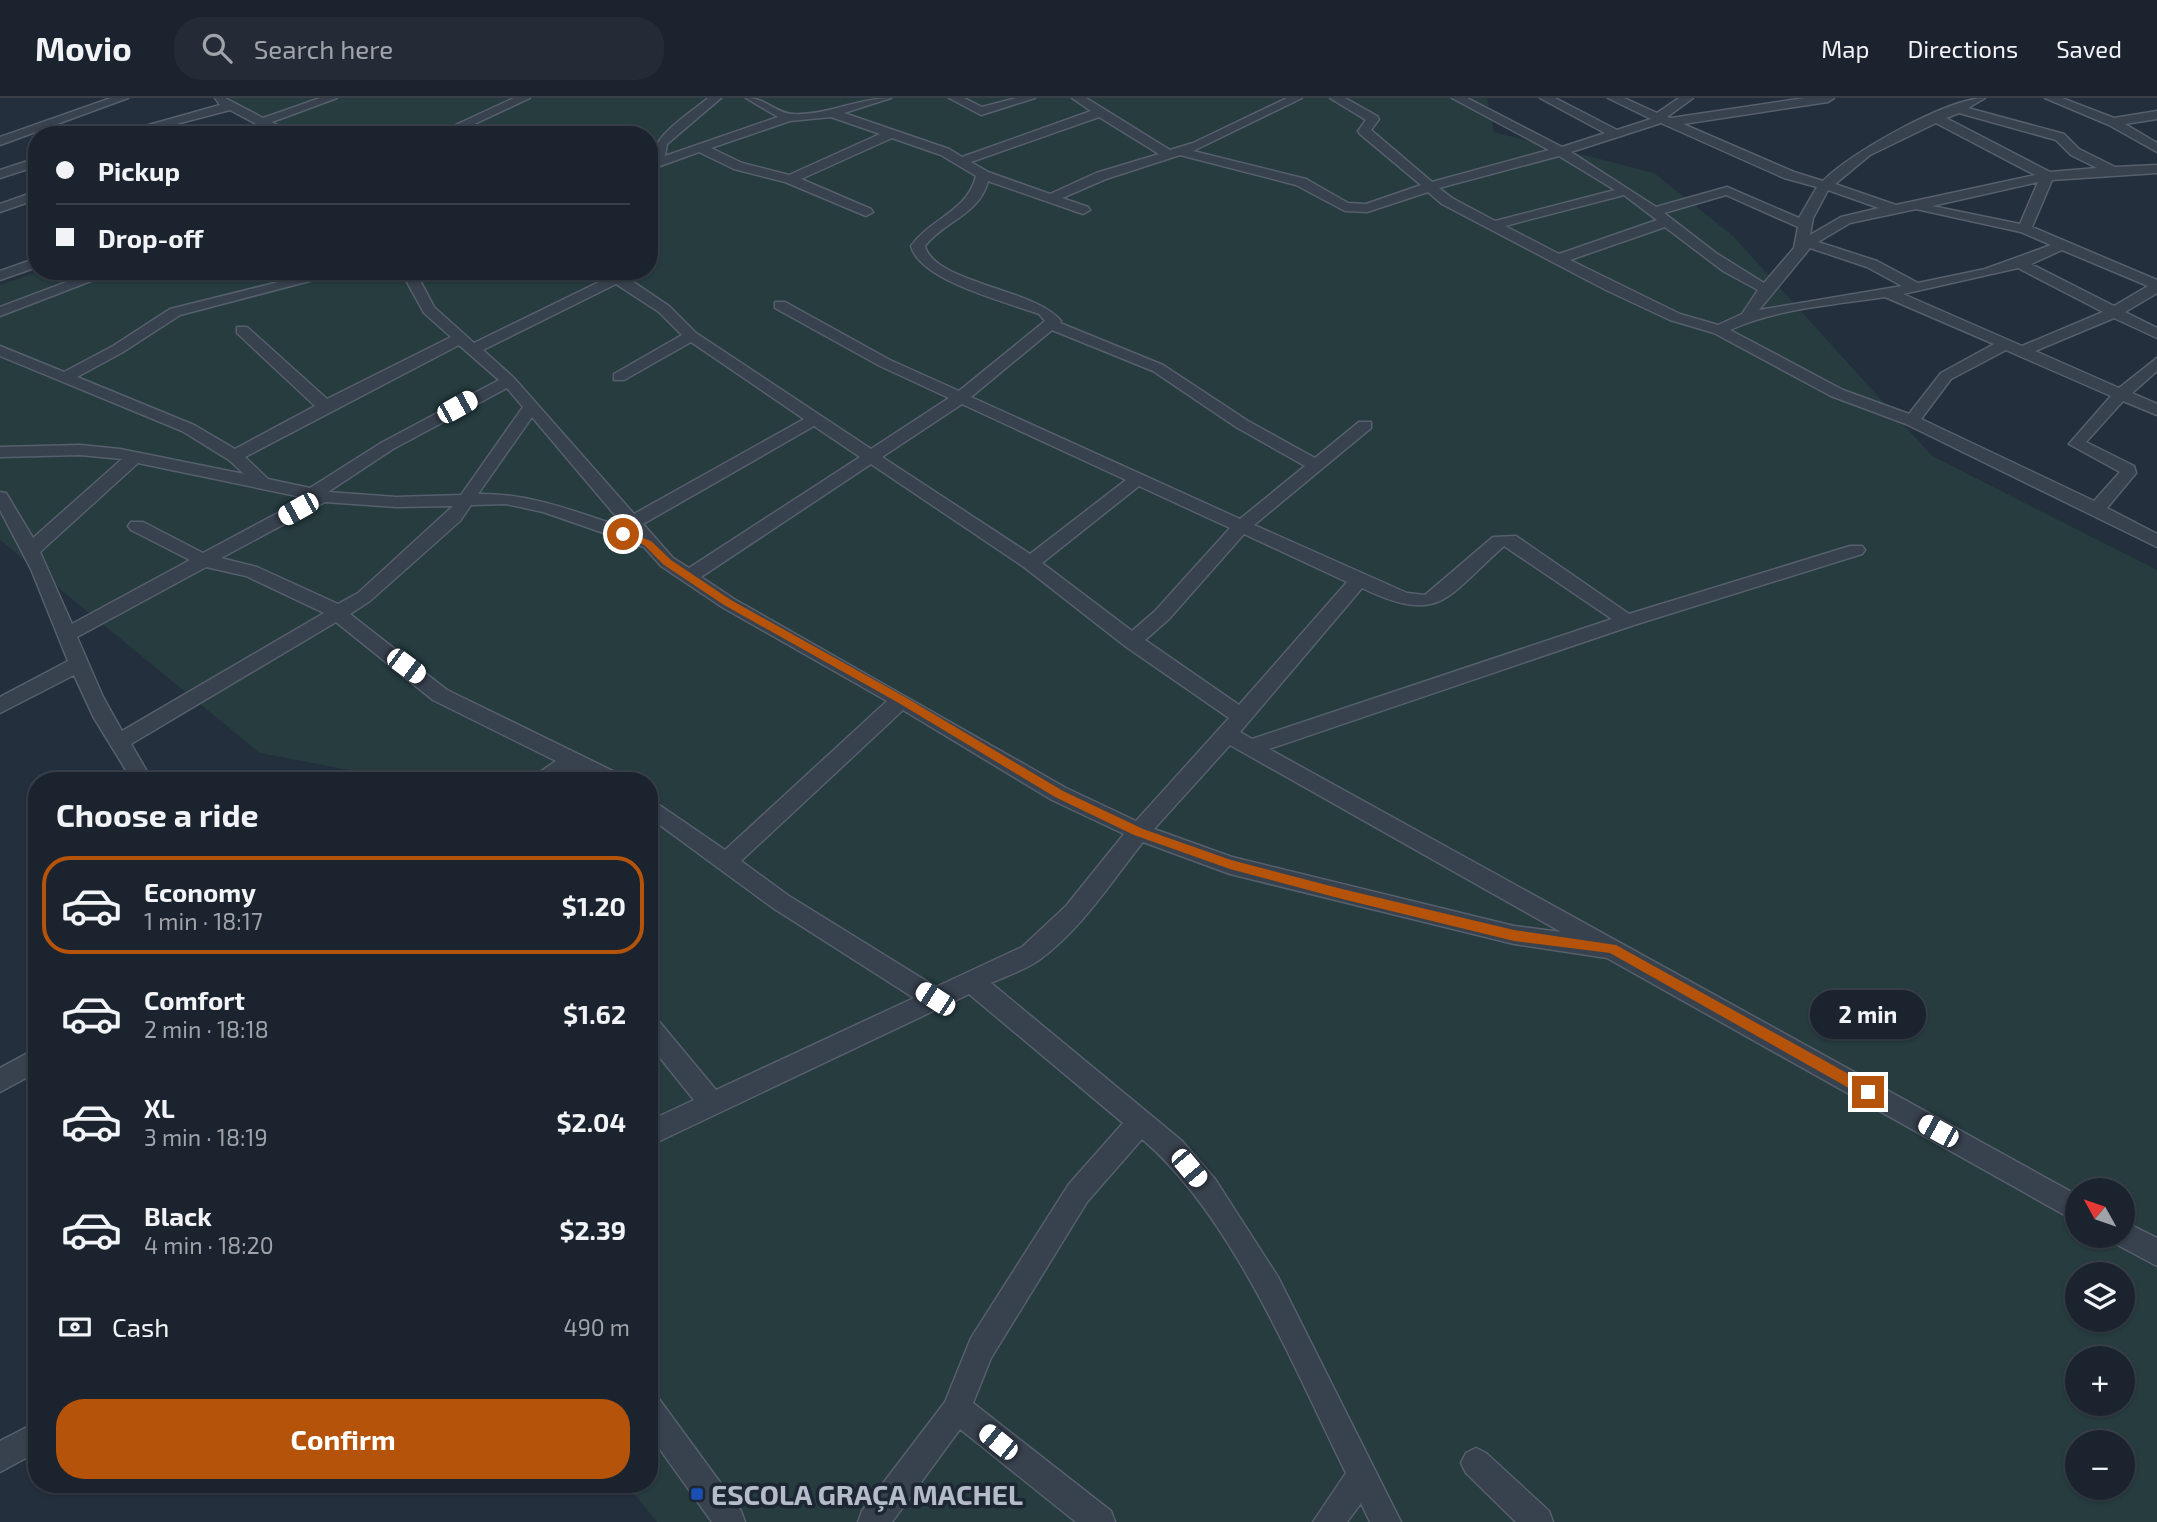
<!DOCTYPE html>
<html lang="en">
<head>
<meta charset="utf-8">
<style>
  body { margin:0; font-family:"Exo 2",sans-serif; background:#242b36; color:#f1f3f6; height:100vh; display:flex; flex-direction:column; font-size:26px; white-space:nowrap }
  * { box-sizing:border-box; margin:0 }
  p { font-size:23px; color:#a0a4aa }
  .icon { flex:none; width:38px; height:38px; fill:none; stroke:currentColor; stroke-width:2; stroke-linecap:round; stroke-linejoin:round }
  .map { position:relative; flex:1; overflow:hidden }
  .side { position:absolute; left:28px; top:674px; width:630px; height:721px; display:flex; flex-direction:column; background:#1b232e; border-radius:28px; box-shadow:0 2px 5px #0004,0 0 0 2px #39404a }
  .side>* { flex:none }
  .top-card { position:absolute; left:28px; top:28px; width:630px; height:154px; border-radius:28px; box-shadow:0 2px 5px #0004,0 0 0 2px #39404a; display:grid; align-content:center; height:154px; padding:0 28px; background:#1b232e }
  .needle { width:46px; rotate:310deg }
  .fabs { position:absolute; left:2065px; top:1080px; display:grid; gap:14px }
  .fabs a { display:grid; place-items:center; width:70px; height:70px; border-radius:50%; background:#1b232e; box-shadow:0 2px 5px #0004,0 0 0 2px #39404a; font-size:35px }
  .end { position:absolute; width:32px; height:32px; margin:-16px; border:9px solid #b45309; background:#fff; box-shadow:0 0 0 4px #fff }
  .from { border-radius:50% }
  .bubble { position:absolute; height:49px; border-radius:24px; background:#1b232e; box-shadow:0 2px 5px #0004,0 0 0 2px #39404a; font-size:23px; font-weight:700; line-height:49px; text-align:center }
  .car { position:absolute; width:21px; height:42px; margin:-21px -10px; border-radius:9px; box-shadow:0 0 5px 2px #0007; background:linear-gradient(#fff 24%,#345 0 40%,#fff 0 76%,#345 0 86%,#fff 0) }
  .top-card b { display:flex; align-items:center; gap:24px; height:66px; font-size:26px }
  .top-card b+b { border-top:2px solid #39404a }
  .top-card i { width:18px; height:18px; background:#f1f3f6 }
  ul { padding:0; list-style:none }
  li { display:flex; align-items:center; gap:21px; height:98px; margin:0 14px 10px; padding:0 14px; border:4px solid transparent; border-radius:28px }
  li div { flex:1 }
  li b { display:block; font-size:26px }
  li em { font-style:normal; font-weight:700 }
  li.current { border-color:#b45309 }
  li>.icon { width:63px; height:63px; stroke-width:1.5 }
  h2 { padding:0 28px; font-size:32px; line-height:84px }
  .pay { display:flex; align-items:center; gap:18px; height:77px; padding:0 28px; font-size:26px }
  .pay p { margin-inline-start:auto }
  .cta { display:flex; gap:14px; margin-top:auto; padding:14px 28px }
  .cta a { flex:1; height:80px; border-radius:28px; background:#b45309; color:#fff; font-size:28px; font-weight:700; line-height:80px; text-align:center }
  header { display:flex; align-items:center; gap:42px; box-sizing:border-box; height:98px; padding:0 35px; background:#1b232e; border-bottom:2px solid #39404a }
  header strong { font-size:33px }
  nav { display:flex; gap:38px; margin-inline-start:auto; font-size:24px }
  .search { width:490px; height:63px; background:#242b36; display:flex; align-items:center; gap:18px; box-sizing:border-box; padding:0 24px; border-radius:28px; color:#a0a4aa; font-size:26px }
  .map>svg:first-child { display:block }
  .green { fill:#263c3f; fill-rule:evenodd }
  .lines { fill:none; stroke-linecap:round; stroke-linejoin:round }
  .minor-casing { stroke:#565f6c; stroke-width:3 }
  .minor { fill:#38414e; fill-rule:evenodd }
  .route { fill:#b45309 }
  .transit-dot { fill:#1a4fb4; stroke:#1d2633; stroke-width:2.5 }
  .labels { text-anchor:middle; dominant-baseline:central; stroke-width:7; stroke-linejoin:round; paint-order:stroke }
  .near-poi-label { font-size:28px; font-weight:bold; fill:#b4bcc9; stroke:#1d2633; text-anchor:start }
</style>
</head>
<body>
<header>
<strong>Movio</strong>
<div class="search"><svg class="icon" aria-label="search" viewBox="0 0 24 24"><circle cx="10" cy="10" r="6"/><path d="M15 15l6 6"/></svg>Search here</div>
<nav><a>Map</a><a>Directions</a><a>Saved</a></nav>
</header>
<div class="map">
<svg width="2157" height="1424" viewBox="0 0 2157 1424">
  <rect width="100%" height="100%" fill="#242f3e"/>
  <path class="green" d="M 226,0 L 1487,0 L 1494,34 L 1654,75 L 1733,138 L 1932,358 L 2157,472 L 2157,1424 L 657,1424 L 626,1386 L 649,1386 L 649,682 L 401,682 L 260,655 L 0,442 L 0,187 L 41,173 L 649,173 L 649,37 L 285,37 ZM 2077,1092 L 2123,1092 L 2123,1138 L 2077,1138 ZM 2077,1176 L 2123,1176 L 2123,1222 L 2077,1222 ZM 2077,1260 L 2123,1260 L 2123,1306 L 2077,1306 ZM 2077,1344 L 2123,1344 L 2123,1390 L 2077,1390 Z"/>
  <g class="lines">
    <g class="minor-casing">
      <g id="minor">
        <path d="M 111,0 L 128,0 L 0,47 L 0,39 Z"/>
        <path d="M 215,0 L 225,0 L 263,20 L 320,0 L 337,0 L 272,24 L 293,37 L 277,37 L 230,12 L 134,37 L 113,37 L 220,7 Z"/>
        <path d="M 514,0 L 530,0 L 451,37 L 434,37 Z"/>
        <path d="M 708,0 L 721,0 L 667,46 L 665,58 L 778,19 L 746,0 C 766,0 776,15 792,16 C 826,18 858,0 891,0 L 844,15 L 949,51 L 962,59 L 1091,13 L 1072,0 L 1086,0 L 1170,52 L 1193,45 L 1287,0 L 1302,0 L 1193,53 L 1306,81 L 1348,105 L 1366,106 L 1421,87 L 1360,36 L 1358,33 L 1366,22 L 1330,0 L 1345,0 L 1377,18 L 1379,21 L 1371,32 L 1432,84 L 1549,52 L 1452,0 L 1467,0 L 1562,49 L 1605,35 L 1540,0 L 1555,0 L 1617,32 L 1651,21 L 1608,0 L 1624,0 L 1657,15 L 1679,0 L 1693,0 L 1667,19 L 1671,20 L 1805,0 L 1834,0 L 1828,4 L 1683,26 L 1794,74 L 1823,83 C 1850,55 1948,0 1985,0 L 1968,10 L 2064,36 L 2079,51 L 2115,69 L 2157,67 L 2157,75 L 2052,82 L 2032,129 L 2157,182 L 2157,195 L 2125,214 L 2157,230 L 2157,240 L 2114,220 L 2035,253 L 2119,290 L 2157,260 L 2157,273 L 2132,295 L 2157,306 L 2157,317 L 2123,303 L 2086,344 L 2134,368 L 2136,375 L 2107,410 L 2157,436 L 2157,449 L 1906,326 L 1831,298 L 1714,235 L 1670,222 L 1606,192 L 1442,106 L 1428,94 L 1367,114 L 1345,113 L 1296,87 L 1180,57 L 1106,81 L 1062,100 L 1088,109 L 1090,112 L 1083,116 L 988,83 C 979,117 944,123 925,148 C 934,185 1036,191 1061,223 L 1060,225 L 1163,267 L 1248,323 L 1315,360 L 1359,324 L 1371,324 L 1371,330 L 1254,427 L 1407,495 L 1425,497 L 1493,439 L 1516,438 L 1629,516 L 1850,448 L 1862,448 L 1865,452 L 1862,456 L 1634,527 L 1269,651 L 2077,1097 L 2077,1124 L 1607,860 L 1514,846 L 1230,776 L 1143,744 C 1111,784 1081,832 1039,862 C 1025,872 1006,878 991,885 L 1182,1043 L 1215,1081 L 1278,1179 L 1401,1424 L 1370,1424 L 1361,1405 L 1347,1424 L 1313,1424 L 1346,1375 C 1294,1270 1232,1117 1142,1041 L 1087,1104 L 991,1260 L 973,1305 L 1111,1413 L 1115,1424 L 1076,1424 L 960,1331 L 892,1424 L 858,1424 L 862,1413 L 945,1304 L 971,1240 L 1069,1086 L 1123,1025 L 969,896 L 649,1048 L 649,1023 L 694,1002 L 649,946 L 649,918 L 657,921 L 716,992 L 914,900 L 773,810 L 649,719 L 649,700 L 725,752 L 887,603 L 722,509 L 661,468 L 644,449 L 543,414 L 506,406 L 471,407 L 460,423 L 370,503 L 350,516 L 447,592 L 619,676 L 622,682 L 595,682 L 574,672 L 559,682 L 534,682 L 537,676 L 556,663 L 433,602 L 336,524 L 131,646 L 152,682 L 132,682 L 94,620 L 74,577 L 0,615 L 0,599 L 68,563 L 31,471 L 0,412 L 0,394 L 6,395 L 33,440 L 122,361 L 80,357 L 0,359 L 0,349 L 80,347 L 120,351 L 244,376 L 229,362 L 182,333 L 0,258 L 0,248 L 64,274 L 113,248 L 170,211 L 323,173 L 348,173 L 180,217 L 123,254 L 77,279 L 194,327 L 235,351 L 315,308 L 237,235 L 237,229 L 247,229 L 327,301 L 451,239 L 424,215 L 401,173 L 415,173 L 434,209 L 474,245 L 607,180 L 598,173 L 615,173 L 623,177 L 669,208 L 696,235 L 871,351 L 949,300 L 880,268 L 775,210 L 775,204 L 785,204 L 890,262 L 959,293 L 1045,223 L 1039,216 C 1007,204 920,183 911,148 C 931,120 967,114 976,78 L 941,57 L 892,40 L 801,81 L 871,111 L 873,114 L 866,118 L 785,84 L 734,71 L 699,54 L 649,72 C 649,39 683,21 708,0 ZM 1959,15 L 2056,42 L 2071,57 L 2097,70 L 2050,74 L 1946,20 ZM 831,19 L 880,36 L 789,77 L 742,65 L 711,50 L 790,23 ZM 1099,19 L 1159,56 L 1096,75 L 1050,96 L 988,74 L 971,64 ZM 1661,25 L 1784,80 L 1817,89 L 1799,120 L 1727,89 L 1656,109 L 1571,54 ZM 1936,25 L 2035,77 L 1896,107 L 1835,86 L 1870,57 ZM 1559,58 L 1615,92 L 1495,123 L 1452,100 L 1439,90 ZM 2038,84 L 2020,126 L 1932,108 ZM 1828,92 L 1879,110 L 1841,119 L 1810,137 L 1813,120 ZM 1624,97 L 1657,122 L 1559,156 L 1505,128 ZM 1726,97 L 1798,129 L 1794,150 L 1764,185 L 1716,155 L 1664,115 ZM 1916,111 L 2021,134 L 2051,147 L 1985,171 L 1918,185 L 1877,163 L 1818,144 L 1850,125 ZM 1665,129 L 1723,173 L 1758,192 L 1742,216 L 1718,227 L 1680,216 L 1570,162 ZM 1810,150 L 1867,169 L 1902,188 L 1759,212 ZM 2062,152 L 2148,188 L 2114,208 L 2031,166 ZM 2018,170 L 2103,214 L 2022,248 L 1903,196 ZM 616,186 L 659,214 L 682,237 L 614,276 L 614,282 L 624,282 L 691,244 L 804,321 L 634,416 L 514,280 L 483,252 ZM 1885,199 L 1994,246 L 1941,275 L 1909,316 L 1843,292 L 1730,232 C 1778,210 1834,207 1885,199 ZM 1052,232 L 1153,273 L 1236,329 L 1305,368 L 1240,421 L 971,299 ZM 459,247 L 499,282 L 381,345 L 310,390 L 268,381 L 245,359 ZM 2006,252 L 2111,298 L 2069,346 L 2120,374 L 2094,403 L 1921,321 L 1951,281 ZM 507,290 L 523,309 L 461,397 L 396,399 L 328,394 L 393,351 ZM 962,306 L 1126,382 L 1030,456 L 882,359 ZM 532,319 L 625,429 L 630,432 C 580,415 531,395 478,396 ZM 814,328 L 860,359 L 689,470 L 673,460 L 643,426 ZM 138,365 L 306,400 L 203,455 L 143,424 L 131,424 L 128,428 L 131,432 L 190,462 L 72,526 L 40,454 ZM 871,366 L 1024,469 L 1125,548 L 1229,620 L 1136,723 L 1066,690 L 734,501 L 701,479 ZM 1139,388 L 1230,430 L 1155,513 L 1132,533 L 1042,465 ZM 325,404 L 396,409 L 453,408 L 358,495 L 338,506 L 257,469 L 221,460 ZM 1244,436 L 1347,484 L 1239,607 L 1145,542 L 1169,521 ZM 1504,448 L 1612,521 L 1252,641 L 1240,634 L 1362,490 C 1441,528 1446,499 1504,448 ZM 206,469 L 246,478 L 324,515 L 122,633 L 103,599 L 77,539 ZM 903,612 L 1052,702 L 1124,736 L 1066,808 L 1022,849 L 936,889 L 789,798 L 741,763 ZM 1230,647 L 1561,834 L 1514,828 L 1232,759 L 1154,731 Z"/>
        <path d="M 949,0 L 964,0 L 982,9 L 1016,0 L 1035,0 L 981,17 Z"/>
        <path d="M 2045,0 L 2062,0 L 2114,20 L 2157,13 L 2157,21 L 2125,26 L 2157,45 L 2157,54 L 2109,27 Z"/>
        <path d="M 37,60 L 37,68 L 0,80 L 0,72 Z"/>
        <path d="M 37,93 L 37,101 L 0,114 L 0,106 Z"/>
        <path d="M 37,160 L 37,169 L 0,182 L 0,173 Z"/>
        <path d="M 96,173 L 117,173 L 0,218 L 0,209 Z"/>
        <path d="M 37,950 L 37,974 L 0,994 L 0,970 Z"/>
        <path d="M 2123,1123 L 2157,1140 L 2157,1168 L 2114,1145 L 2110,1138 L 2123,1138 Z"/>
        <path d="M 649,1297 L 659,1301 L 741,1413 L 745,1424 L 712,1424 L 649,1336 Z"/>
        <path d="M 37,1324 L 37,1354 L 0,1374 L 0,1343 Z"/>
        <path d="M 1476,1350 L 1486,1355 L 1549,1413 L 1553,1424 L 1516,1424 L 1466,1375 L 1461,1365 L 1466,1355 Z"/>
      </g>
    </g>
    <use href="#minor" class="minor"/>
  </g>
  <path class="route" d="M 623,433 L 651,443 L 671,462 L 731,502 L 905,599 L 1063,693 L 1143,731 L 1231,762 L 1342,791 L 1514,832 L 1616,847 L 1872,989 L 1874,994 L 1872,998 L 1863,998 L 1610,855 L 1514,843 L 1342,801 L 1230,771 L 1134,737 L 1055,699 L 897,604 L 724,507 L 664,467 L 644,447 L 619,438 Z"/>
  <rect class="transit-dot" x="690" y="1389" width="14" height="14" rx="3.5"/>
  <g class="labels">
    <g class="near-poi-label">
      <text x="711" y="1396">ESCOLA GRAÇA MACHEL</text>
    </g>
  </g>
</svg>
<div class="fabs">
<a><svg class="needle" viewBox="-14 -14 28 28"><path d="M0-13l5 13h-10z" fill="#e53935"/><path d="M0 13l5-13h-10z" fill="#a0a4aa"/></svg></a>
<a><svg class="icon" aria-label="layers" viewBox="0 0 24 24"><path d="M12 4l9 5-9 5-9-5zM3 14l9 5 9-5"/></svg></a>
<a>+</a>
<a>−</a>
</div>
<i class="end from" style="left:623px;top:436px"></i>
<i class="end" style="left:1868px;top:994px"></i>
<div class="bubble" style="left:1810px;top:892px;width:116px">2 min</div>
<i class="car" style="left:457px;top:309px;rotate:61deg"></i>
<i class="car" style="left:298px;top:411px;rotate:241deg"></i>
<i class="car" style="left:406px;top:568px;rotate:127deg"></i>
<i class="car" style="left:935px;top:901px;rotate:303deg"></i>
<i class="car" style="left:1938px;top:1033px;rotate:299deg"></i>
<i class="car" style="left:1189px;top:1070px;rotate:140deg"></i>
<i class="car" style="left:998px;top:1344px;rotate:309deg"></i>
<div class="top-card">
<b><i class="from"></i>Pickup</b>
<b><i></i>Drop-off</b>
</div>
<section class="side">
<h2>Choose a ride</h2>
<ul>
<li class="current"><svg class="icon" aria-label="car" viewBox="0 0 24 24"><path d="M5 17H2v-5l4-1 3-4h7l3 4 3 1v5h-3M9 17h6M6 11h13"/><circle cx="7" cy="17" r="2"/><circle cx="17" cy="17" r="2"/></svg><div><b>Economy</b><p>1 min · 18:17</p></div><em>$1.20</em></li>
<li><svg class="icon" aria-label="car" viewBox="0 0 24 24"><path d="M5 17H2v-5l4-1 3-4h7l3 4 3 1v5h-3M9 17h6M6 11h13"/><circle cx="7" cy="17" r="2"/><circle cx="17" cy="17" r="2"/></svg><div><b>Comfort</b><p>2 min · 18:18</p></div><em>$1.62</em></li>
<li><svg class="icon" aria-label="car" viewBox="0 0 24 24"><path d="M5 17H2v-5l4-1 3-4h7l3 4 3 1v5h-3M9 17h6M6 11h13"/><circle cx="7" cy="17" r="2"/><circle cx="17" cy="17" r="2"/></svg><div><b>XL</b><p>3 min · 18:19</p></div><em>$2.04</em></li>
<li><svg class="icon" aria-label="car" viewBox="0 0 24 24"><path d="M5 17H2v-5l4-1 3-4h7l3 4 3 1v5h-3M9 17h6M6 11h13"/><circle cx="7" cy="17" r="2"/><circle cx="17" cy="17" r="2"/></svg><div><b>Black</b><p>4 min · 18:20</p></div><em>$2.39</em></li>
</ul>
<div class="pay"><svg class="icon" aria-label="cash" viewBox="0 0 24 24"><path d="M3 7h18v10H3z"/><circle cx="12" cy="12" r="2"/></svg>Cash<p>490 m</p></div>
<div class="cta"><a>Confirm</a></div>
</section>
</div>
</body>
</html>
